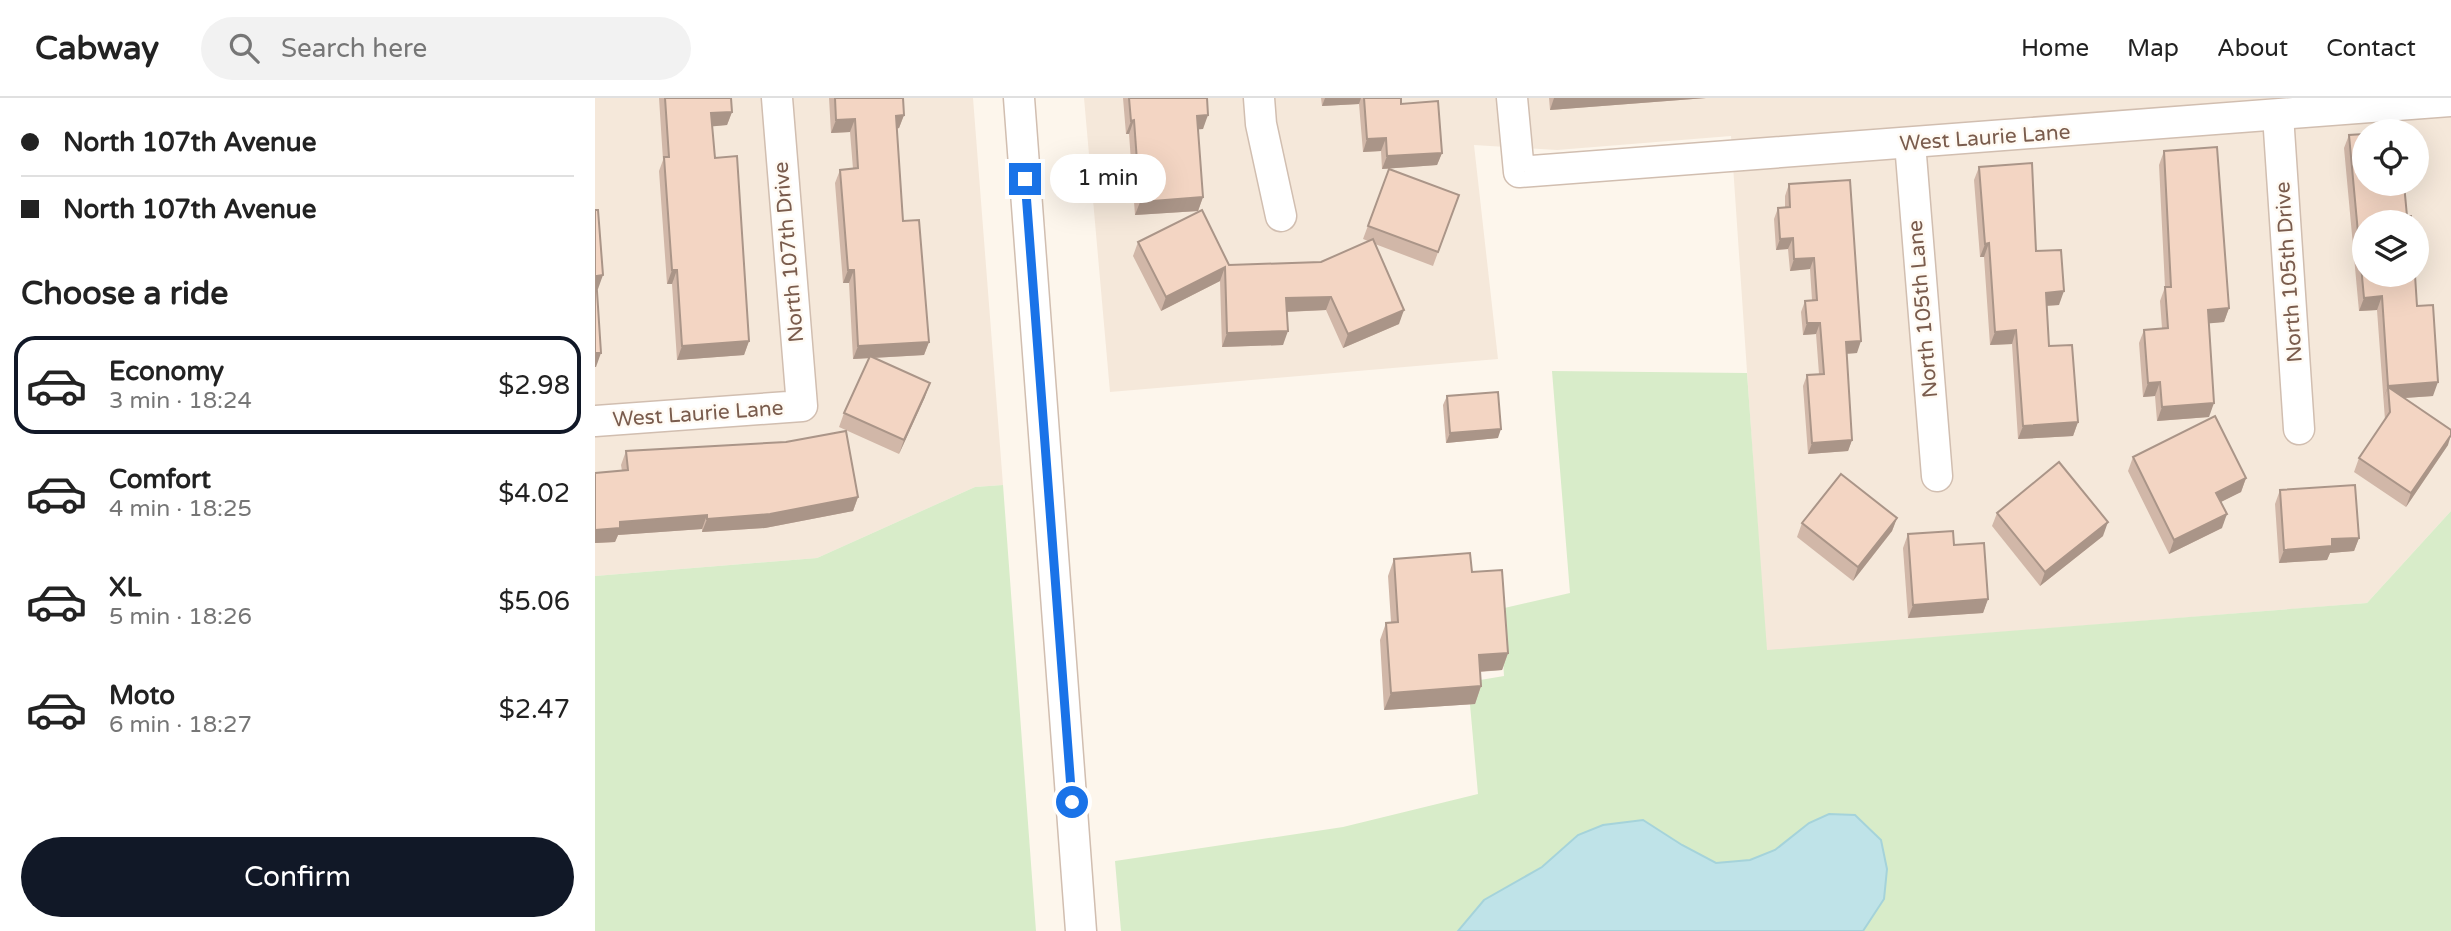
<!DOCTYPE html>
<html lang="en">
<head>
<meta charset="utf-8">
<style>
  body { margin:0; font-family:"Varela Round",sans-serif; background:#f2f2f2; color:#222; height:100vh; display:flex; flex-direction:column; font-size:26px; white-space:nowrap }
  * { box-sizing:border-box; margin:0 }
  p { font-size:23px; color:#767676 }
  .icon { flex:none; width:38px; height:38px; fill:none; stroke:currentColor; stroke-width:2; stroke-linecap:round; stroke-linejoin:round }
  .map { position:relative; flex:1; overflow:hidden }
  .details { display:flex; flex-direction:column; background:#fff; width:595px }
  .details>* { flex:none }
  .top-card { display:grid; align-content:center; height:154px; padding:0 21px; background:#fff }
  .controls { position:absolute; left:1757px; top:21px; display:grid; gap:14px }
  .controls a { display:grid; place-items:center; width:77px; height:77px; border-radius:50%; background:#fff; box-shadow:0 7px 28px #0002; font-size:35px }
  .end { position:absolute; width:32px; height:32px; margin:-16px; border:9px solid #1a73e8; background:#fff; box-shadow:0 0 0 4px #fff }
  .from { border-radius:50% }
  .bubble { position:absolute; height:49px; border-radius:24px; background:#fff; box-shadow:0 7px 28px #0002; font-size:23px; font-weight:600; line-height:49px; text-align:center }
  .top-card b { display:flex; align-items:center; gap:24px; height:66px; font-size:26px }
  .top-card b+b { border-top:2px solid #e0e0e0 }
  .top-card i { width:18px; height:18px; background:#222 }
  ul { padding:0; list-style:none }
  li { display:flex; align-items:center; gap:21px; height:98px; margin:0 14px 10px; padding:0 7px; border:4px solid transparent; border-radius:21px }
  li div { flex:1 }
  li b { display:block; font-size:26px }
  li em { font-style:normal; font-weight:600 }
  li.active { border-color:#111827 }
  li>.icon { width:63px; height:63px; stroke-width:1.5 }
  h2 { padding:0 21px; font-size:32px; line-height:84px }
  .button { display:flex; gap:14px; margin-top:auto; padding:14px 21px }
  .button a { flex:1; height:80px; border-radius:42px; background:#111827; color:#fff; font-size:28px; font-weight:600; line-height:80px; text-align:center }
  header { display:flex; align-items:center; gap:42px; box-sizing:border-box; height:98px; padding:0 35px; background:#fff; border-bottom:2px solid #e0e0e0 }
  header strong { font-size:33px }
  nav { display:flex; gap:38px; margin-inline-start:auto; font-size:24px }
  .search { width:490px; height:63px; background:#f2f2f2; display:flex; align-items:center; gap:18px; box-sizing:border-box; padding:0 24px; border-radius:38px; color:#767676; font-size:26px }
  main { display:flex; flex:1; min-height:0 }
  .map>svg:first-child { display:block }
  .residential { fill:#f5e8da; fill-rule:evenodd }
  .green { fill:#d8ecc9 }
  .water { fill:#bfe3e8; stroke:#a5d3da; stroke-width:2 }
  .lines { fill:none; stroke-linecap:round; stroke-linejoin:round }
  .minor-casing { stroke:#d1beb0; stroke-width:33 }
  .minor { stroke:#fff; stroke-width:30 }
  .wall { fill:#d1b7a8 }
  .shaded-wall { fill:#aa9588 }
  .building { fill:#f3d5c3; stroke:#aa9588; stroke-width:2 }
  .route { stroke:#1a73e8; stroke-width:9 }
  .labels { text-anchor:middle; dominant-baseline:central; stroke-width:5; stroke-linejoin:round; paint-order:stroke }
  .street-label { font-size:21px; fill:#7a5c4d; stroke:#fffaf3 }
</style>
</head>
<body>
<header>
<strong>Cabway</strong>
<div class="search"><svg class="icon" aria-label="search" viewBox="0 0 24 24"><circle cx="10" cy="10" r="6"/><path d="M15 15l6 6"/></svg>Search here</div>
<nav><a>Home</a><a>Map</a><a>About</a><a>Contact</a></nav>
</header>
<main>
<section class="details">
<div class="top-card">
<b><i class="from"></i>North 107th Avenue</b>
<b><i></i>North 107th Avenue</b>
</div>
<h2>Choose a ride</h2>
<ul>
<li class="active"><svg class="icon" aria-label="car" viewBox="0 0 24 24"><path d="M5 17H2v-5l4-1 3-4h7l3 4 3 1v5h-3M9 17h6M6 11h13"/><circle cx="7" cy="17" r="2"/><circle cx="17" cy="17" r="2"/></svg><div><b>Economy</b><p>3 min · 18:24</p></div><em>$2.98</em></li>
<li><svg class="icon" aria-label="car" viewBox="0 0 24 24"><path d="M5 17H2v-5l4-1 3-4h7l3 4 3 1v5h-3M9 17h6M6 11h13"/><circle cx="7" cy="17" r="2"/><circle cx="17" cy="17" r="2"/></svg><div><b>Comfort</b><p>4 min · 18:25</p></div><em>$4.02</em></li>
<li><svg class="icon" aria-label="car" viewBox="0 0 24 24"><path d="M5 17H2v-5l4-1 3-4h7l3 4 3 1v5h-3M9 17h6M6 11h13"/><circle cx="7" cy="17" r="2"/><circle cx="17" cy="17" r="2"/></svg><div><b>XL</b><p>5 min · 18:26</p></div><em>$5.06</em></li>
<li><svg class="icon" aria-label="car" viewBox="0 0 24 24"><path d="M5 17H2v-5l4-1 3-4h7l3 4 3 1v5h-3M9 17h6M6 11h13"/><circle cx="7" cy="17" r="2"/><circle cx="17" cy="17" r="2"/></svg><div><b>Moto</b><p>6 min · 18:27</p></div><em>$2.47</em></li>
</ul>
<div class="button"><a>Confirm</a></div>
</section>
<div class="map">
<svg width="1856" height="833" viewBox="0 0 1856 833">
  <rect width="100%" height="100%" fill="#fdf6ec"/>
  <g class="residential">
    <path d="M 0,0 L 378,0 L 408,387 L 380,389 L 222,460 L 0,478 Z"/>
    <path d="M 489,0 L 1856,0 L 1856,413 L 1772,505 L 1171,553 L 1136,38 L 962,52 L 879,47 L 903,261 L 515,294 ZM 1769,33 L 1822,33 L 1822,86 L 1769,86 ZM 1769,124 L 1822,124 L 1822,177 L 1769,177 Z"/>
  </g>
  <g class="green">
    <path d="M 957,273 L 1152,275 L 1172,552 L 1772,505 L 1856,413 L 1856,833 L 526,833 L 520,763 L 748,729 L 883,696 L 873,584 L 909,578 L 905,511 L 975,495 Z"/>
    <path d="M 408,387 L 441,833 L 0,833 L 0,478 L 222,460 L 380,389 Z"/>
  </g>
  <path class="water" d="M 1234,716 L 1260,717 L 1286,742 L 1292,771 L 1289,801 L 1268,833 L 863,833 L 889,802 L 947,769 L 983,737 L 1008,727 L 1048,722 L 1087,747 L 1121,765 L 1155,762 L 1180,752 L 1214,725 Z"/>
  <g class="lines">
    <g class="minor-casing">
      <g id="minor">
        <path d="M 424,0 L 486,833"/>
        <path d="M 664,0 L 666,26 L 686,118"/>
        <path d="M 917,0 L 924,74 L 1856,3"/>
        <path d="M 1683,17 L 1704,331"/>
        <path d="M 1315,45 L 1342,378"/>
        <path d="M 0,323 L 207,308 L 182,0"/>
      </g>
    </g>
    <use href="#minor" class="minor"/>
  </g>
  <g class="wall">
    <path d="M 64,0 L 136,0 L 137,14 L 132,27 L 117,28 L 120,60 L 154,243 L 149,257 L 82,262 L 77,186 L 72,186 L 64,73 L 68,62 Z"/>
    <path d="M 234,0 L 308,0 L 309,17 L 304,30 L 302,31 L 308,123 L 334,244 L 329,257 L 278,260 L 330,299 L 304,356 L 244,329 L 249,315 L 275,260 L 258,261 L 254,185 L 248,185 L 240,85 L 245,72 L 258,71 L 255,34 L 236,35 Z"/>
    <path d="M 528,0 L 612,0 L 608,31 L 603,31 L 608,99 L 603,113 L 540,117 L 534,36 L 531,36 Z"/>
    <path d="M 726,0 L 806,0 L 806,6 L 847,55 L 842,67 L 787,71 L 786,53 L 768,54 L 764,6 L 727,8 Z"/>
    <path d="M 954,0 L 1111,0 L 955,12 Z"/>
    <path d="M 1754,37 L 1812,118 L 1822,208 L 1838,298 L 1810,300 L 1853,347 L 1811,409 L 1759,374 L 1764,360 L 1790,322 L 1782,212 L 1764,213 L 1749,50 Z"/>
    <path d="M 1569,53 L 1634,210 L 1629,224 L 1614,225 L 1614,319 L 1562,323 L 1560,298 L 1548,299 L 1544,245 L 1549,232 L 1567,230 L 1565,203 L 1570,189 L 1564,67 Z"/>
    <path d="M 1384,69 L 1441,153 L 1464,207 L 1451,208 L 1454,248 L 1483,324 L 1478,338 L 1423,341 L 1417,246 L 1395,247 L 1389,159 L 1385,159 L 1379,82 Z"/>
    <path d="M 794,71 L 864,97 L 838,168 L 780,146 L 804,226 L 748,250 L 731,212 L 692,214 L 688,247 L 627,249 L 625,183 L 566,213 L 538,158 L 543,144 L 634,167 L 726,164 L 773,143 L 768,141 Z"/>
    <path d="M 1194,86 L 1262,255 L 1251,256 L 1257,342 L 1253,353 L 1213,356 L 1208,288 L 1212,277 L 1224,276 L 1221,236 L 1208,237 L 1206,214 L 1210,203 L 1217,202 L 1215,171 L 1195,173 L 1193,151 L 1181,152 L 1179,121 L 1183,110 L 1190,109 L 1190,98 Z"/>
    <path d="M 852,298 L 903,340 L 851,345 L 848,307 Z"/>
    <path d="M 31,353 L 263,399 L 258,413 L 170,430 L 107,434 L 107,431 L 23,437 L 20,444 L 0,445 L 0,375 L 27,373 L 26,367 Z"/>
    <path d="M 1538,359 L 1651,380 L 1646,394 L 1625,404 L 1627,430 L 1574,456 L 1533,373 Z"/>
    <path d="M 1685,392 L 1764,440 L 1759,453 L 1735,455 L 1732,462 L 1684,465 L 1680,406 Z"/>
    <path d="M 1402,415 L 1508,438 L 1445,488 L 1397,428 Z"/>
    <path d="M 1302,420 L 1297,433 L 1258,483 L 1202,439 L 1207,425 Z"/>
    <path d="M 1313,436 L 1359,447 L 1393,501 L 1388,515 L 1313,520 L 1308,450 Z"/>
    <path d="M 799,461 L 877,474 L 913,555 L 907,572 L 885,574 L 886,588 L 880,606 L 789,612 L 785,542 L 791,525 L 796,524 L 793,478 Z"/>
  </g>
  <g class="shaded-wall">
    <path d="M 730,0 L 766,0 L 764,6 L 727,8 Z"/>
    <path d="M 959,0 L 1111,0 L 955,12 Z"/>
    <path d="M 137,14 L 132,27 L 111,29 L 116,15 Z"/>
    <path d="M 309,17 L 304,30 L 296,31 L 301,18 Z"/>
    <path d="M 613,17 L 608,31 L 597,32 L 602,18 Z"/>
    <path d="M 260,21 L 255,34 L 236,35 L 241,22 Z"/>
    <path d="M 539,22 L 534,36 L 531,36 L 536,23 Z"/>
    <path d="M 791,40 L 786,53 L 768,54 L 772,41 Z"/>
    <path d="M 847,55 L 842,67 L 787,71 L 792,58 Z"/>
    <path d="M 608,99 L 603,113 L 540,117 L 545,104 Z"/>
    <path d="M 1198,140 L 1193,151 L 1181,152 L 1185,141 Z"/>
    <path d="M 1394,145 L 1389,159 L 1385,159 L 1390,146 Z"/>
    <path d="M 1219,160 L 1215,171 L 1195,173 L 1199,161 Z"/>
    <path d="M 630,169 L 625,183 L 566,213 L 571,199 Z"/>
    <path d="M 77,172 L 82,172 L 77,186 L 72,186 Z"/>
    <path d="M 253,172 L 259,172 L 254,185 L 248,185 Z"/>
    <path d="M 8,177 L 3,191 L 0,191 L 1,178 Z"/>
    <path d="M 1469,193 L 1464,207 L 1446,208 L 1451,195 Z"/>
    <path d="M 1787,198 L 1782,212 L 1764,213 L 1769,200 Z"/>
    <path d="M 736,199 L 731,212 L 686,214 L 691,200 Z"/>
    <path d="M 1634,210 L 1629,224 L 1608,226 L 1613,212 Z"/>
    <path d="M 809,212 L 804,226 L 748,250 L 753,236 Z"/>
    <path d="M 1212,225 L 1225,225 L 1221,236 L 1208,237 Z"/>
    <path d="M 1421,232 L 1417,246 L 1395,247 L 1400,234 Z"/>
    <path d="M 693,233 L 688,247 L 627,249 L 632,235 Z"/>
    <path d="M 154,243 L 149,257 L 82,262 L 87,248 Z"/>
    <path d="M 1266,243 L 1262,255 L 1246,256 L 1251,244 Z"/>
    <path d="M 334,244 L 329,257 L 258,261 L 263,248 Z"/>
    <path d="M 0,255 L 6,255 L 1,269 L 0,269 Z"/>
    <path d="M 1565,284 L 1560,298 L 1548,299 L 1553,285 Z"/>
    <path d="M 1843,284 L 1838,298 L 1794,301 L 1793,289 L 1788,302 L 1793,288 Z"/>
    <path d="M 335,285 L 330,299 L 304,356 L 309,342 Z"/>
    <path d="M 1619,305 L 1614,319 L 1562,323 L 1567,309 Z"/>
    <path d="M 1483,324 L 1478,338 L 1423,341 L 1428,328 Z"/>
    <path d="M 906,331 L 903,340 L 851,345 L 855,335 Z"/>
    <path d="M 1856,337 L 1853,347 L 1811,409 L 1816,395 Z"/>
    <path d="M 1257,342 L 1253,353 L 1213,356 L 1217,345 Z"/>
    <path d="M 1651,380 L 1646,394 L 1616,409 L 1621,395 Z"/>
    <path d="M 263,399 L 258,413 L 170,430 L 107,434 L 112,421 Z"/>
    <path d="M 1632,416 L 1627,430 L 1574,456 L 1579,442 Z"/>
    <path d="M 112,417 L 107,431 L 23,437 L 20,444 L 0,445 L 0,432 L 25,424 Z"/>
    <path d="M 1302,420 L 1297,433 L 1258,483 L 1263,469 Z"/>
    <path d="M 1513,424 L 1508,438 L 1445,488 L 1450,474 Z"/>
    <path d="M 1764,440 L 1759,453 L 1735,455 L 1732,462 L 1684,465 L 1689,452 L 1737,441 Z"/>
    <path d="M 1393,501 L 1388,515 L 1313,520 L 1318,507 Z"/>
    <path d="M 913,555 L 907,572 L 877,574 L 884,557 Z"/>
    <path d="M 886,588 L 880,606 L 789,612 L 796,595 Z"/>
  </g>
  <g class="building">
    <path d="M 70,0 L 136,0 L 137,14 L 116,15 L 120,60 L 142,58 L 154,243 L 87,248 L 82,172 L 77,172 L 69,59 L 74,59 Z"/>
    <path d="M 240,0 L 308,0 L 309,17 L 301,18 L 308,123 L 324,122 L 334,244 L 263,248 L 259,172 L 253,172 L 245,72 L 263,70 L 260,21 L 241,22 Z"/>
    <path d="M 534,0 L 612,0 L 613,17 L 602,18 L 608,99 L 545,104 L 539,22 L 536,23 Z"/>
    <path d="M 769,0 L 806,0 L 806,6 L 843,3 L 847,55 L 792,58 L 791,40 L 772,41 Z"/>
    <path d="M 1769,36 L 1769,86 L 1809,86 L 1812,118 L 1816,118 L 1816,124 L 1769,124 L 1769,177 L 1820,177 L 1822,208 L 1838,207 L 1843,284 L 1793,288 L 1787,198 L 1769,200 L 1754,37 Z"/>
    <path d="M 1622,49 L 1634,210 L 1613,212 L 1619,305 L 1567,309 L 1565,284 L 1553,285 L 1549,232 L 1573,230 L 1570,189 L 1576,189 L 1569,53 Z"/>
    <path d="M 1437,65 L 1441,153 L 1466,152 L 1469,193 L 1451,195 L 1454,248 L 1477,247 L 1483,324 L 1428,328 L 1421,232 L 1400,234 L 1394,145 L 1390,146 L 1384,69 Z"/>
    <path d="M 794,71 L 864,97 L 843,154 L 773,128 Z"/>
    <path d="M 1255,82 L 1266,243 L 1251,244 L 1257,342 L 1217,345 L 1212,277 L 1229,276 L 1225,225 L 1212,225 L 1210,203 L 1222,202 L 1219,160 L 1199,161 L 1198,140 L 1185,141 L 1183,110 L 1195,109 L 1194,86 Z"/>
    <path d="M 0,112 L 3,112 L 8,177 L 1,178 L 6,255 L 0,255 Z"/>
    <path d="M 607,112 L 634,167 L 726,164 L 778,141 L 809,212 L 753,236 L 736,199 L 691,200 L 693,233 L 632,235 L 630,169 L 571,199 L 543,144 Z"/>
    <path d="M 275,258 L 335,285 L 309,342 L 249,315 Z"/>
    <path d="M 1793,289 L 1856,332 L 1856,337 L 1816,395 L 1764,360 L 1795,314 Z"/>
    <path d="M 903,294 L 906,331 L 855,335 L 852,298 Z"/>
    <path d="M 1620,318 L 1651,380 L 1621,395 L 1632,416 L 1579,442 L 1538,359 Z"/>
    <path d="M 251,333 L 263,399 L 175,416 L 112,421 L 112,417 L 25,424 L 25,430 L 0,432 L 0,375 L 33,372 L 31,353 L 191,344 Z"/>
    <path d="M 1464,364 L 1513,424 L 1450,474 L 1402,415 Z"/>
    <path d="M 1246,376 L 1302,420 L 1263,469 L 1207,425 Z"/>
    <path d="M 1760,387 L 1764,440 L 1737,441 L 1737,448 L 1689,452 L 1685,392 Z"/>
    <path d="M 1358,433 L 1359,447 L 1389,445 L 1393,501 L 1318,507 L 1313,436 Z"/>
    <path d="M 875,455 L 877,474 L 907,472 L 913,555 L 884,557 L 886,588 L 796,595 L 791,525 L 803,524 L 799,461 Z"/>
  </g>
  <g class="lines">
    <path class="route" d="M 430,81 L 477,704"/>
  </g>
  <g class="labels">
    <g class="street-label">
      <text transform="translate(1390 40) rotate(-4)">West Laurie Lane</text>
      <text transform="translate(194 154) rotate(-95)">North 107th Drive</text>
      <text transform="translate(1694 174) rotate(-94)">North 105th Drive</text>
      <text transform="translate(1328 211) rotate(-95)">North 105th Lane</text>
      <text transform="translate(103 316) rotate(-4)">West Laurie Lane</text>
    </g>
  </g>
</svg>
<div class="controls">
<a><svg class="icon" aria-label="locate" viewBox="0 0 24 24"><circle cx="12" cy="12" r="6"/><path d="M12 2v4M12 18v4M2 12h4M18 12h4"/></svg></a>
<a><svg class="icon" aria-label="layers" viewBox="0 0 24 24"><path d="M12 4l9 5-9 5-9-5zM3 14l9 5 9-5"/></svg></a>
</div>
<i class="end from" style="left:477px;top:704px"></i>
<i class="end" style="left:430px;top:81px"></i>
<div class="bubble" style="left:455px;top:56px;width:116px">1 min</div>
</div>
</main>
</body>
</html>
